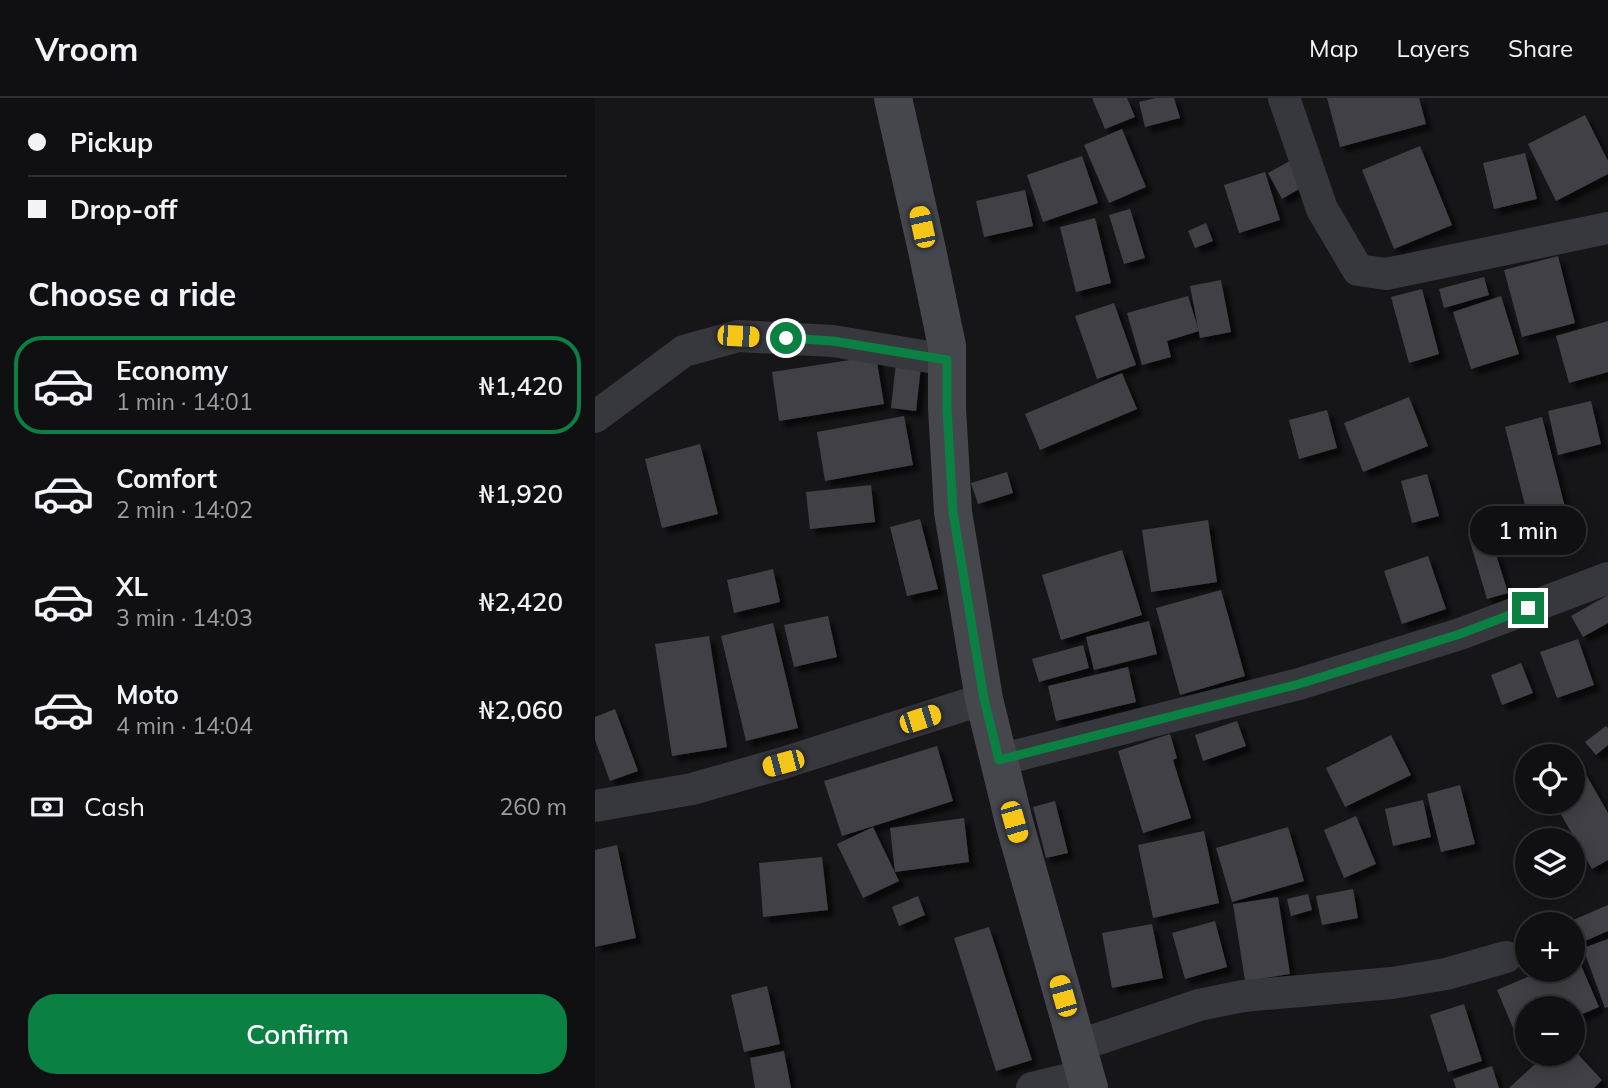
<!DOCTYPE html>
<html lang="en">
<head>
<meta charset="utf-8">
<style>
  body { margin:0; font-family:Mulish,sans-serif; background:#1e1e20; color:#f1f3f6; height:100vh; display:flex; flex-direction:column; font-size:26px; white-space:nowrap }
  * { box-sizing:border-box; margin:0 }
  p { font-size:23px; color:#9c9d9f }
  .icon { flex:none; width:38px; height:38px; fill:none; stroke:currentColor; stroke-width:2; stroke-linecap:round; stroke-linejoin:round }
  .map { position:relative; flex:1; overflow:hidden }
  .drawer { display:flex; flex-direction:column; background:#101012; width:595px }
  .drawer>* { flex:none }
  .banner { display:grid; align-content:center; height:154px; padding:0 28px; background:#101012 }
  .tools { position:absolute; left:920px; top:646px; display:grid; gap:14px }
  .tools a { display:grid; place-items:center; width:70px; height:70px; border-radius:50%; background:#101012; box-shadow:0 4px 18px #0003,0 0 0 2px #303032; font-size:35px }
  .end { position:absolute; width:32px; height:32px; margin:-16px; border:9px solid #0b8043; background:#fff; box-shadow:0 0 0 4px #fff }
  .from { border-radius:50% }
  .bubble { position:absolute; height:49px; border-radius:24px; background:#101012; box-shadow:0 4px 18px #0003,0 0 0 2px #303032; font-size:23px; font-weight:600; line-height:49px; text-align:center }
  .car { position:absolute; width:21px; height:42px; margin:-21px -10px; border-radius:9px; box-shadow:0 0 5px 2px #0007; background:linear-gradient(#f5c518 24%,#345 0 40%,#f5c518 0 76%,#345 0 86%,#f5c518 0) }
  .banner b { display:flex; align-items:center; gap:24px; height:66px; font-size:26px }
  .banner b+b { border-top:2px solid #303032 }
  .banner i { width:18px; height:18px; background:#f1f3f6 }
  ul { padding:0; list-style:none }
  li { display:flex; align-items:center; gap:21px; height:98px; margin:0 14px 10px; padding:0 14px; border:4px solid transparent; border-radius:28px }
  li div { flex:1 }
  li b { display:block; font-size:26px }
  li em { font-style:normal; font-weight:600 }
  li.current { border-color:#0b8043 }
  li>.icon { width:63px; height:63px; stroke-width:1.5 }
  h2 { padding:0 28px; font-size:32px; line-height:84px }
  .pay { display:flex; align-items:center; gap:18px; height:77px; padding:0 28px; font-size:26px }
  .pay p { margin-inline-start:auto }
  .action { display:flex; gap:14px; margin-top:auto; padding:14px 28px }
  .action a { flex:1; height:80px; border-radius:28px; background:#0b8043; color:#fff; font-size:28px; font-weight:600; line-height:80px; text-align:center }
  header { display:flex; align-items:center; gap:42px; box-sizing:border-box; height:98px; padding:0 35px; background:#101012; border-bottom:2px solid #303032 }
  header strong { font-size:33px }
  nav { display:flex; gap:38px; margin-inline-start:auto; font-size:24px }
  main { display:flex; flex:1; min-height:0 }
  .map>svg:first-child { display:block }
  .building { fill:#404145; filter:url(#shadow) }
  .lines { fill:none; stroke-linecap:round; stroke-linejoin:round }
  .street { stroke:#37383d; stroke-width:32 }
  .secondary { stroke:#45474d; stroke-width:38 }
  .route { stroke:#0b8043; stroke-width:9 }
</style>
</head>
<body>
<header>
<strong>Vroom</strong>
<nav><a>Map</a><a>Layers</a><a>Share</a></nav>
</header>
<main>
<section class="drawer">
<div class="banner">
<b><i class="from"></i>Pickup</b>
<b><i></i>Drop-off</b>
</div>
<h2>Choose a ride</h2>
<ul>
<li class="current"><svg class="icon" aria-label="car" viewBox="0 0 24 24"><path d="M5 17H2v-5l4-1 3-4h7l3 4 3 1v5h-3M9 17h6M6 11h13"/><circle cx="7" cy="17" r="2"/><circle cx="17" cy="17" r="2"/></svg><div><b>Economy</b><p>1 min · 14:01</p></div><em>₦1,420</em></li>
<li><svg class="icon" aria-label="car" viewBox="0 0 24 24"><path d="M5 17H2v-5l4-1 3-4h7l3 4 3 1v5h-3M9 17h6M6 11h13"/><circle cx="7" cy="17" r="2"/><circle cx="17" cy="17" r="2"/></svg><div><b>Comfort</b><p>2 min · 14:02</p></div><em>₦1,920</em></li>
<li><svg class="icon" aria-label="car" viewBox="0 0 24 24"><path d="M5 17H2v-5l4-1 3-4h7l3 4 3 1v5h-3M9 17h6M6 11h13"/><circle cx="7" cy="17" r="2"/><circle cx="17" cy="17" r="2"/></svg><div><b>XL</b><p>3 min · 14:03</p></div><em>₦2,420</em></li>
<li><svg class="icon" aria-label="car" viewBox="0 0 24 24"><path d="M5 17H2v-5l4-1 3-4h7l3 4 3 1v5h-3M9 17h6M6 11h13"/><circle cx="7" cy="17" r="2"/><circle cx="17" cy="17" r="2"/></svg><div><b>Moto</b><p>4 min · 14:04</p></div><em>₦2,060</em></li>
</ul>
<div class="pay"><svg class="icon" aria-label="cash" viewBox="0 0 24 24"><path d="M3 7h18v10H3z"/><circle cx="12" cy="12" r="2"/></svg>Cash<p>260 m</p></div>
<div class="action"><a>Confirm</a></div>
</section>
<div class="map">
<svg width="1013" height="990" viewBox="0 0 1013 990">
  <defs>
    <filter id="shadow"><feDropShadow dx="6" dy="6" stdDeviation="2" flood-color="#0009"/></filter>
  </defs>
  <rect width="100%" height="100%" fill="#161618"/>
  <g class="building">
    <path d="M 497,0 L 532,0 L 540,19 L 510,31 Z"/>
    <path d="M 561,0 L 579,0 L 585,20 L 550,29 L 544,4 Z"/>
    <path d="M 732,0 L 824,0 L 831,26 L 745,49 Z"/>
    <path d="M 990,17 L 1013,63 L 1013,76 L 961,103 L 933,46 Z"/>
    <path d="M 527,31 L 551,89 L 514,105 L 489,47 Z"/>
    <path d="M 825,48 L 857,127 L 799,151 L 767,72 Z"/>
    <path d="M 930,55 L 942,101 L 899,111 L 888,65 Z"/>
    <path d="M 487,58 L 503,105 L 448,124 L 432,77 Z"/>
    <path d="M 702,59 L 716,84 L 687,101 L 673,75 Z"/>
    <path d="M 670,74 L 685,122 L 644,135 L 629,87 Z"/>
    <path d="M 430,92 L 438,128 L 389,139 L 381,103 Z"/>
    <path d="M 535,111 L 550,160 L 529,166 L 514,117 Z"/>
    <path d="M 500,120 L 516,185 L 481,194 L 465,129 Z"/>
    <path d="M 611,125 L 618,143 L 600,150 L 593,133 Z"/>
    <path d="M 963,158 L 980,225 L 927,239 L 909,172 Z"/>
    <path d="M 889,179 L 894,197 L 849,210 L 844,191 Z"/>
    <path d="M 626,182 L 636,234 L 605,240 L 595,188 Z"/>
    <path d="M 827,191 L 844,256 L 814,265 L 796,199 Z"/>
    <path d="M 593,198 L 604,233 L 572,243 L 576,259 L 547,267 L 532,215 Z"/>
    <path d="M 906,198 L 924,256 L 876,271 L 858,214 Z"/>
    <path d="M 519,205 L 541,267 L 502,281 L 480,218 Z"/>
    <path d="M 1013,223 L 1013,274 L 974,285 L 961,238 Z"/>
    <path d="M 281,258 L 289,306 L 184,323 L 177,274 Z"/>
    <path d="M 301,265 L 326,268 L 321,313 L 296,310 Z"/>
    <path d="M 527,275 L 542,311 L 445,352 L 430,316 Z"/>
    <path d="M 814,299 L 833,348 L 768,374 L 749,325 Z"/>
    <path d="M 996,303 L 1006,346 L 963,357 L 953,313 Z"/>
    <path d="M 732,312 L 742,350 L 704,361 L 694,322 Z"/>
    <path d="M 309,318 L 318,367 L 230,383 L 222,334 Z"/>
    <path d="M 947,319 L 977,437 L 940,446 L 910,329 Z"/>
    <path d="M 105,346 L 123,416 L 67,430 L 50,361 Z"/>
    <path d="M 412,374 L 418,395 L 383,406 L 376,385 Z"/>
    <path d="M 832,376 L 844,418 L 817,425 L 806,383 Z"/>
    <path d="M 276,387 L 280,424 L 215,431 L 211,394 Z"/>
    <path d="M 325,421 L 343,491 L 312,498 L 295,429 Z"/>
    <path d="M 613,422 L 622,484 L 556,494 L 547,432 Z"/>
    <path d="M 893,430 L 913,495 L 892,501 L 873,437 Z"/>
    <path d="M 527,452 L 547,517 L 466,542 L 447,477 Z"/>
    <path d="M 833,458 L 851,511 L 807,526 L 789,473 Z"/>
    <path d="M 178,471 L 185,504 L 139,515 L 132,482 Z"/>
    <path d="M 626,492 L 650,578 L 585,597 L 561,510 Z"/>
    <path d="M 1013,497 L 1013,525 L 988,539 L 976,518 Z"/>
    <path d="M 233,518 L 242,559 L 199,569 L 189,527 Z"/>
    <path d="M 554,523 L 562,556 L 499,572 L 491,539 Z"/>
    <path d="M 178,525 L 203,630 L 151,643 L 126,538 Z"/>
    <path d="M 114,538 L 132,649 L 77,658 L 60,546 Z"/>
    <path d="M 983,541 L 999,587 L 962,600 L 945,554 Z"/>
    <path d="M 488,547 L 494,570 L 444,584 L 437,561 Z"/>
    <path d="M 926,565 L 938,595 L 907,607 L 896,577 Z"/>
    <path d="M 533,569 L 541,604 L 461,623 L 453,588 Z"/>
    <path d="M 20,611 L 43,673 L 15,683 L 0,642 L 0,619 Z"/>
    <path d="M 642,623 L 651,648 L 608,663 L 600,637 Z"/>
    <path d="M 1011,628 L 1013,630 L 1013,647 L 1001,657 L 990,644 Z"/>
    <path d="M 575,636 L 582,660 L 578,662 L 596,720 L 548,735 L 523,653 Z"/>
    <path d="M 796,637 L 816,677 L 750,709 L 731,670 Z"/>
    <path d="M 342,648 L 358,703 L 247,738 L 229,683 Z"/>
    <path d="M 981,659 L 1013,715 L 1013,762 L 997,771 L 959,704 L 978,704 L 978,661 Z"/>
    <path d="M 865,687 L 880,746 L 846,754 L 832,696 Z"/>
    <path d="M 828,702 L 836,739 L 798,748 L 790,711 Z"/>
    <path d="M 460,703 L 473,755 L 451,760 L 438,709 Z"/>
    <path d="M 761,718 L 781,766 L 749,780 L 729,732 Z"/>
    <path d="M 369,720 L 374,764 L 300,774 L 295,730 Z"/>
    <path d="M 278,729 L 304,783 L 268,800 L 242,746 Z"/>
    <path d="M 693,729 L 709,783 L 637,804 L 621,750 Z"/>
    <path d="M 609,733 L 624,805 L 558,820 L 543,747 Z"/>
    <path d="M 22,747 L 41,840 L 0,849 L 0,752 Z"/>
    <path d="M 227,759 L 233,812 L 168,819 L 164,765 Z"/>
    <path d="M 758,791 L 763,820 L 727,827 L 721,798 Z"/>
    <path d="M 713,796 L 717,812 L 696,818 L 692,801 Z"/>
    <path d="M 323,798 L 330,817 L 304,828 L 297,809 Z"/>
    <path d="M 683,799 L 695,876 L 650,883 L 638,806 Z"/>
    <path d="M 1013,807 L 1013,833 L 981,847 L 978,839 L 978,826 L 969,826 Z"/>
    <path d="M 620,823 L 632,869 L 590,881 L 577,835 Z"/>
    <path d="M 557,826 L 568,880 L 517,890 L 507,835 Z"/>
    <path d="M 394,829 L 437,962 L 401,973 L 359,840 Z"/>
    <path d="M 1013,841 L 1013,909 L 1010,910 L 988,850 Z"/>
    <path d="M 982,858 L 1004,909 L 978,920 L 978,910 L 933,910 L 933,940 L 924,944 L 902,892 L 949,872 L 978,872 L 978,859 Z"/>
    <path d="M 172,888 L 185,946 L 149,954 L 136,897 Z"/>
    <path d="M 869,906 L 887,963 L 853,974 L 835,917 Z"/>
    <path d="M 978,951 L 1007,982 L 999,990 L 914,990 L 951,956 L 978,956 Z"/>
    <path d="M 189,953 L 196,990 L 160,990 L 155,960 Z"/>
    <path d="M 897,968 L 904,990 L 861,990 L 858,981 Z"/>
  </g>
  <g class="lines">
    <g class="street">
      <path d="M 689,0 L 727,111 L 763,172 L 791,176 L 1013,130"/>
      <path d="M 0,319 L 89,253 L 143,238 L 238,243 L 352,262"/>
      <path d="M 404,662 L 704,586 L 865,536 L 1013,480"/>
      <path d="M 0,708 L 97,691 L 188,665 L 389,601"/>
      <path d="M 482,948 L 604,907 L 648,898 L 797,885 L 851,876 L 911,859"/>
      <path d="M 437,990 L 490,977"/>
    </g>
    <path class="secondary" d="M 298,0 L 332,152 L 352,248 L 352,310 L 358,414 L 389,601 L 419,724 L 494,990"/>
  </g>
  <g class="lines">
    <path class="route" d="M 191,240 L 238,243 L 352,262 L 352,310 L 358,414 L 389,601 L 404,662 L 704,586 L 865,536 L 933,510"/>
  </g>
</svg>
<div class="tools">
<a><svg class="icon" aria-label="locate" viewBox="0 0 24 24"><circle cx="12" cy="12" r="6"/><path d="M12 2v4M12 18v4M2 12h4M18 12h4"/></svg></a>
<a><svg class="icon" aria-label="layers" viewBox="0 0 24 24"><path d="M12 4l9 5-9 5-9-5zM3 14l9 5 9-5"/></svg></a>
<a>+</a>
<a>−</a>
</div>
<i class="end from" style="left:191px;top:240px"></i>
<i class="end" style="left:933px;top:510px"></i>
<div class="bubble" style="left:875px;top:408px;width:116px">1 min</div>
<i class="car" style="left:327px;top:129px;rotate:348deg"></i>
<i class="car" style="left:143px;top:238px;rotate:93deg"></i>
<i class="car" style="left:325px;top:621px;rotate:72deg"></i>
<i class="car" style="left:188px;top:665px;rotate:255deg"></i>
<i class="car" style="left:419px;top:724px;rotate:164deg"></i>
<i class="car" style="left:468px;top:898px;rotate:344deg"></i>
</div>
</main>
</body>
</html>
